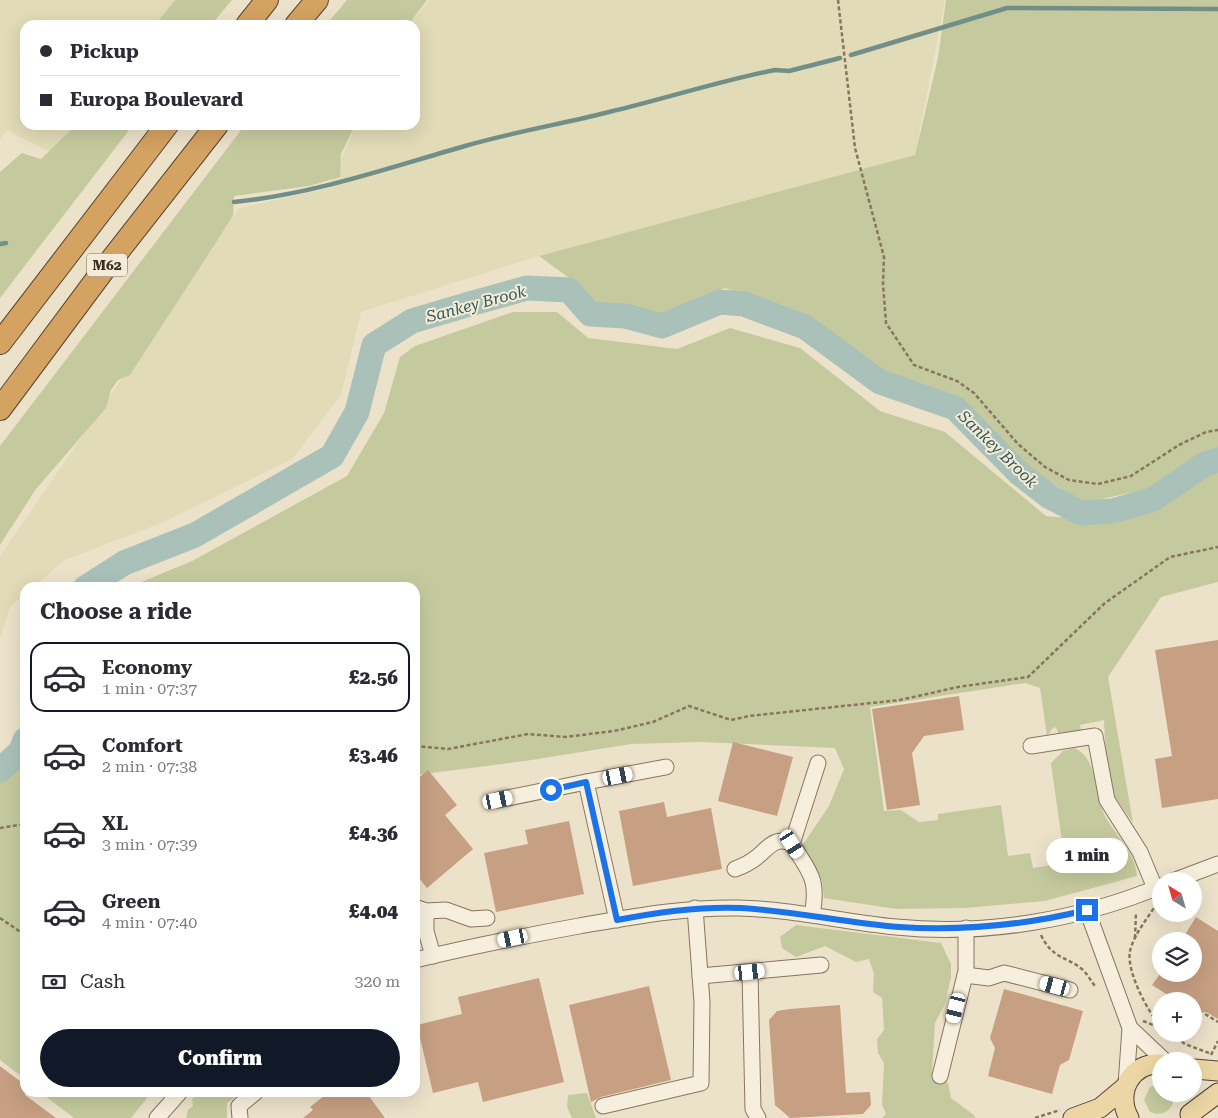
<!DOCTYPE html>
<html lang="en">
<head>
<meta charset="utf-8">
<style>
  body { margin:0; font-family:"Roboto Serif",serif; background:#f2f2f3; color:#2b2b33; height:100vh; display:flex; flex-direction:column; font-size:19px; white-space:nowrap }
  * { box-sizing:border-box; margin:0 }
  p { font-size:16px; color:#7c7c81 }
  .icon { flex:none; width:28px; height:28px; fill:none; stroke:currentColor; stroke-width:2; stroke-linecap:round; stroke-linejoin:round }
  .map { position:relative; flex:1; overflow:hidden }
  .panel { position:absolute; left:20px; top:582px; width:400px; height:515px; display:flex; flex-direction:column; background:#fff; border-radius:15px; box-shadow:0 5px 20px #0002 }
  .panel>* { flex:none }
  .top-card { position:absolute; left:20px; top:20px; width:400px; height:110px; border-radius:15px; box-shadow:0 5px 20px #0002; display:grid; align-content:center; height:110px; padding:0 20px; background:#fff }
  .needle { width:32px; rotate:323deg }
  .buttons { position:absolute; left:1152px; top:872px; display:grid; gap:10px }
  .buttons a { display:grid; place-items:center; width:50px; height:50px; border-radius:50%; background:#fff; box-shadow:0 5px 20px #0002; font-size:25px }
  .end { position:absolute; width:22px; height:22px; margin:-11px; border:6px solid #1a73e8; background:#fff; box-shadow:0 0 0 2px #fff }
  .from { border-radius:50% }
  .bubble { position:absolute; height:35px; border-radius:18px; background:#fff; box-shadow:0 5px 20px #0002; font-size:16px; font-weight:800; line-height:35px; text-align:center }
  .car { position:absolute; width:15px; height:30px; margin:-15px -8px; border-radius:6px; box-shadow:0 0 4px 1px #0007; background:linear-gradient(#fff 24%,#345 0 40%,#fff 0 76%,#345 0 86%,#fff 0) }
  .top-card b { display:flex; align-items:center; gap:18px; height:48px; font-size:19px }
  .top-card b+b { border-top:1px solid #e1e1e2 }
  .top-card i { width:12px; height:12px; background:#2b2b33 }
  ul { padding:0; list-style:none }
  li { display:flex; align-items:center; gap:15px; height:70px; margin:0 10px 8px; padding:0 10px; border:2px solid transparent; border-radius:15px }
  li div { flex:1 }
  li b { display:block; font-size:19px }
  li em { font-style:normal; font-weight:800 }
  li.on { border-color:#111827 }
  li>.icon { width:45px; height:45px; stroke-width:1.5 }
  h2 { padding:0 20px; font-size:22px; line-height:60px }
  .pay { display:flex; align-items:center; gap:12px; height:55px; padding:0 20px; font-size:19px }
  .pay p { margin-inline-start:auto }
  .primary-button { display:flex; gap:10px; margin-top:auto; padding:10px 20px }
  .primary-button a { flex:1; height:58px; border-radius:30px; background:#111827; color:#fff; font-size:20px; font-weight:800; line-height:58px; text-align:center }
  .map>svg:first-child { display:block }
  .farmland { fill:#e1dbb7 }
  .green { fill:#c5ca9e }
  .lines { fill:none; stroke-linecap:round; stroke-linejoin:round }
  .stream { stroke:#718f88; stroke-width:4.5 }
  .river { stroke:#aac1ba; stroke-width:25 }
  .building { fill:#c79f82 }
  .minor-casing { stroke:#88755f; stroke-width:17 }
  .major-casing { stroke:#564333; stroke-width:21 }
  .highway-casing { stroke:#564333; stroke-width:24 }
  .path { stroke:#88755f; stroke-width:2.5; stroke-dasharray:4 2.5; stroke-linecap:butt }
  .minor { stroke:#f7efdd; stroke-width:15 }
  .major { stroke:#ecd6a5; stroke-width:19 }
  .highway { stroke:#d4a261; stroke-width:22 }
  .route { stroke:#1a73e8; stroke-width:6 }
  .labels { text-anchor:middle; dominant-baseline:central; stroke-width:4; stroke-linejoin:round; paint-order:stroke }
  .shield { fill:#f4ecd9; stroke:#716659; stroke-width:1 }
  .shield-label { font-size:14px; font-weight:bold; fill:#392d22 }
  .water-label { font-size:16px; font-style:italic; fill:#325855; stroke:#f4ecd9 }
</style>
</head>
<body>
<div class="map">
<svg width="1218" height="1118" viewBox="0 0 1218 1118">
  <rect width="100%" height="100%" fill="#ece2ca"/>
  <g class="farmland">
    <path d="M 0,0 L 184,0 L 165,25 L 25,25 L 25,125 L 85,125 L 59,157 L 7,130 L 0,139 Z"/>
    <path d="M 430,0 L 945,0 L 915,155 L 539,256 L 361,312 L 341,395 L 292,459 L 164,522 L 65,560 L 33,587 L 25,588 L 25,594 L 10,607 L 0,639 L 0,556 L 239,208 L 329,188 L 356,125 L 415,125 L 415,25 L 407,25 Z"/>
  </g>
  <g class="green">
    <path d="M 175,0 L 232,0 L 211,25 L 155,25 Z"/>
    <path d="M 347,0 L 427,0 L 408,25 L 326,25 Z"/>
    <path d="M 946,0 L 1218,0 L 1218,582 L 1161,597 L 1108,677 L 1133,823 L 1115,797 L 1106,761 L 1104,720 L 1080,725 L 1082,735 L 1059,735 L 1056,727 L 1052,729 L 1047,736 L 1040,688 L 1025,683 L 870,707 L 884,811 L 901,810 L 919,822 L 938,820 L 938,814 L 1001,805 L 1008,856 L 1030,853 L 1033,868 L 1065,863 L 1051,763 L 1063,751 L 1074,748 C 1098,758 1094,791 1103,812 C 1113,834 1135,850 1137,876 L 1045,901 L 965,908 L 896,909 L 824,898 L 822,881 L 802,846 L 829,806 L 844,769 L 835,748 L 700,742 L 631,744 L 525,761 L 415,775 L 415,588 L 127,588 L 192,561 L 347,476 L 384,413 L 400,357 L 415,346 L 513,312 L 557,312 L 588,338 L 677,349 L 730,328 L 800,348 L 880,411 L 945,432 L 1046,516 C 1105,523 1160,498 1212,472 L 1215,449 L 1202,453 L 1149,489 L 1082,503 L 1016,458 L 961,401 L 880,371 L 809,317 L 725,288 L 662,315 L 592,302 L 572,280 L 539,256 L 915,155 L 938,58 Z"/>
    <path d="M 76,125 L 133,125 L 0,298 L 0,172 L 22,153 L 41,159 Z"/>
    <path d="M 245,125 L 355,125 L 341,154 L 340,177 L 309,186 L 234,196 L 233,216 L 130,375 L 118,380 L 111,390 L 106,408 L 36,489 L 0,545 L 0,446 Z"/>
    <path d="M 25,762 L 25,1079 L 0,1060 L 0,780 Z"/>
    <path d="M 796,925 L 941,943 L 951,964 L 951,977 L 945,1004 L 935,1023 L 932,1072 L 948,1083 L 951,1098 L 975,1116 L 975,1118 L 882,1118 L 886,1114 L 882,1105 L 884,1063 L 878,1053 L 877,1039 L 884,1030 L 882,998 L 873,992 L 874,974 L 869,959 L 856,962 L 825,946 L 796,957 L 782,948 L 780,937 Z"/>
    <path d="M 1159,1084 L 1161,1085 L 1161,1094 L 1173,1094 C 1176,1108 1164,1118 1150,1112 L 1144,1100 L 1150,1087 Z"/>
    <path d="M 200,1092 L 241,1092 L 241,1093 L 227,1103 L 227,1118 L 186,1118 L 188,1110 L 193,1106 L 192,1099 Z"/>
    <path d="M 41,1093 L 151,1093 L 131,1118 L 74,1118 Z"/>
    <path d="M 587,1093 L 596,1118 L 572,1118 L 567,1107 L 568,1095 Z"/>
  </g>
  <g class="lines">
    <g class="stream">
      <path d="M 851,55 L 1007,8 L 1218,9"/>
      <path d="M 234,202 C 314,194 388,168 465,146 C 513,132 562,124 609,112 C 665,99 718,81 775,70 L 789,71 L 840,58"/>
      <path d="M 0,244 L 6,243"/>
    </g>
    <g class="river">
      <path d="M 85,588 L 124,563 L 195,535 L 332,456 L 357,412 L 374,345 L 412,321 L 473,303 L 527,288 L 569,290 L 590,314 L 625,316 L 662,326 L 720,302 L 744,304 L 805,327 L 880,382 L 955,408 L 1019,473 L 1050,497 L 1081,513 L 1112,511 L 1152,500 L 1205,464 L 1218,460"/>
      <path d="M 0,770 L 21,751 L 25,740"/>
    </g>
  </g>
  <g class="building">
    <path d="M 1218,640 L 1218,799 L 1162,808 L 1155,759 L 1172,756 L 1155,650 Z"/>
    <path d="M 959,696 L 964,730 L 924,736 L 912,753 L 920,805 L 887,810 L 872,709 Z"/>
    <path d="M 733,742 L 793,757 L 777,816 L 718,801 Z"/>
    <path d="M 428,770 L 457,805 L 445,815 L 473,849 L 427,888 L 415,873 L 415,781 Z"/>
    <path d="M 664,802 L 667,817 L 711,808 L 722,869 L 633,886 L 619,811 Z"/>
    <path d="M 569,821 L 584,894 L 496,912 L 484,853 L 528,844 L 525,830 Z"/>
    <path d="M 1196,917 L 1218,931 L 1218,1019 L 1206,1012 L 1194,1014 L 1194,1001 L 1177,1001 L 1152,985 L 1160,974 L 1194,974 L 1194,941 L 1181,941 Z"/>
    <path d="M 539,978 L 564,1082 L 483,1102 L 478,1082 L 433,1093 L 417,1025 L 462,1014 L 458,997 Z"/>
    <path d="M 649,986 L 671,1080 L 601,1097 L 591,1102 L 569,1005 Z"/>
    <path d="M 1004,989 L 1083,1011 L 1069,1060 L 1060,1065 L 1052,1094 L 988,1076 L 995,1048 L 990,1038 Z"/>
    <path d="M 840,1005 L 846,1093 L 870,1092 L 871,1105 L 863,1114 L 790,1118 L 775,1105 L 769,1020 L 777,1011 L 790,1009 Z"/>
    <path d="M 0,1066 L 25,1085 L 25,1095 L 56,1118 L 0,1118 Z"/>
    <path d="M 329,1092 L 366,1092 L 385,1118 L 303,1118 L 313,1110 L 310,1107 Z"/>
  </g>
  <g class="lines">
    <g class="minor-casing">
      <g id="minor">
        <path d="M 1031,746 L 1095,736 L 1107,800 L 1140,852 L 1155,888"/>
        <path d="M 586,782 L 666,767"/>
        <path d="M 498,800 L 586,782 L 617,920"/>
        <path d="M 735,869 C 743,866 750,863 757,857 C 768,848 776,835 792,844"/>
        <path d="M 1173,881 L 1218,864"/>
        <path d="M 415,907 L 426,911 L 446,910 L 471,919 L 487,918"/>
        <path d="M 1087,910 L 1130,1028 L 1126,1085"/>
        <path d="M 426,911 L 426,931 L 433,956"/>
        <path d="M 812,915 C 819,879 810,873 792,844 L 818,763"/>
        <path d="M 415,960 C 469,947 524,936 579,926 C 632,917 684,907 738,908 C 791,909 844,922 896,927 C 985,936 1079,920 1161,886"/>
        <path d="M 750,972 L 753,1109 L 758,1118"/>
        <path d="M 965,975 L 989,978 L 1004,973 L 1070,990"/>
        <path d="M 700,976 L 821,965"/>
        <path d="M 1130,1028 L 1165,1061"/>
        <path d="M 940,1076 L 966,971 L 966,928"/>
        <path d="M 603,1106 L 701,1083 L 702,1002 L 695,908"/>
        <path d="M 157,1118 L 180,1092"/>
        <path d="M 240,1118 L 239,1106 L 256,1092"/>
      </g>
    </g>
    <g class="major-casing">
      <g id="major">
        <path d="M 1194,1069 L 1218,1071"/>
        <path d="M 1190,1114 L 1218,1093"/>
        <path d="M 1073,1118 L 1100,1108 L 1124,1088"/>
        <path d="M 1129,1118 C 1115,1093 1131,1062 1161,1064"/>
      </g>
    </g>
    <g class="highway-casing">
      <g id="highway">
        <path d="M 247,25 L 267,0"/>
        <path d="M 296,25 L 317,0"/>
        <path d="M 0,343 L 167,125"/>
        <path d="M 0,409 L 105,268 L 217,125"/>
      </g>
    </g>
    <g class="path">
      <path d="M 838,0 L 855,148 L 884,257 L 883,284 L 886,323 L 914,365 L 957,381 L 974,393 L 1018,444 L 1045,467 L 1069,480 L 1098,484 L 1131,476 L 1179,445 L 1206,432 L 1218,430"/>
      <path d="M 415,746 L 448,749 L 528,734 L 565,737 L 614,731 L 653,722 L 689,706 L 731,720 L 749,716 L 900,700 L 958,687 L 1028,677 L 1105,603 L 1170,557 L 1218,547"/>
      <path d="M 0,828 L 25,824"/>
      <path d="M 1157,903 C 1148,918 1134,934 1130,951 C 1126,971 1148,1013 1161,1026"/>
      <path d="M 0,918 L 25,935"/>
      <path d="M 1041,935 C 1053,960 1067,956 1083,970 C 1088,975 1091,981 1095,986"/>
      <path d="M 1135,938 L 1136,912"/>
      <path d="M 1205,1014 L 1218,1022"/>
      <path d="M 1143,1021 L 1161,1028"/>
      <path d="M 1171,1034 L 1185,1044 L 1209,1053"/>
      <path d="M 1211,1055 L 1218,1041"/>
      <path d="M 1035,1118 L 1060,1110"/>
    </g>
    <use href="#minor" class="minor"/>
    <use href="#major" class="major"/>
    <use href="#highway" class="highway"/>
  </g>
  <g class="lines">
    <path class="route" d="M 551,790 L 586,782 L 617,920 C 658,912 699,906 741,908 C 794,911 846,923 899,927 C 962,931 1025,925 1087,910"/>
  </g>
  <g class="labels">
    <rect class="shield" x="87" y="253.5" width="40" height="23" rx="4"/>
    <g class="shield-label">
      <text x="107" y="265">M62</text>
    </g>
    <g class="water-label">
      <text transform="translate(476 304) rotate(-15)">Sankey Brook</text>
      <text transform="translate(998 449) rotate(44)">Sankey Brook</text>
    </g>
  </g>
</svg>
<div class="buttons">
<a><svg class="needle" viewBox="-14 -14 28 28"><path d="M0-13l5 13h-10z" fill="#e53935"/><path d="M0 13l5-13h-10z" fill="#7c7c81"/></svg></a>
<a><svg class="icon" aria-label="layers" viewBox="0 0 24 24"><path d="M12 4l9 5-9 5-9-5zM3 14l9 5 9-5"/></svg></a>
<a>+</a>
<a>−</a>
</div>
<i class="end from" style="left:551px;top:790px"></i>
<i class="end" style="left:1087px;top:910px"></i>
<div class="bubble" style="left:1046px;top:838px;width:82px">1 min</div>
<i class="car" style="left:618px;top:776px;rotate:79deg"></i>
<i class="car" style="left:498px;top:800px;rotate:78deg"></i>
<i class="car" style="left:792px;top:844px;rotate:148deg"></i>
<i class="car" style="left:513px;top:938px;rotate:258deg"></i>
<i class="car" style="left:750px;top:972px;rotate:84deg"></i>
<i class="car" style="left:1055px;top:986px;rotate:285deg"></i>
<i class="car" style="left:956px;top:1008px;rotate:194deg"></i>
<div class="top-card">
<b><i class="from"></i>Pickup</b>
<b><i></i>Europa Boulevard</b>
</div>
<section class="panel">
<h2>Choose a ride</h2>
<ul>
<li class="on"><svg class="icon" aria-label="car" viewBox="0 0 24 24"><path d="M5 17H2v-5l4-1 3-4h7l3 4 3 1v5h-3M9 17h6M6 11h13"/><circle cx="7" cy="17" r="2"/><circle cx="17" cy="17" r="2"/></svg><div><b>Economy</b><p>1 min · 07:37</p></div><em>£2.56</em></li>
<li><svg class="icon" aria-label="car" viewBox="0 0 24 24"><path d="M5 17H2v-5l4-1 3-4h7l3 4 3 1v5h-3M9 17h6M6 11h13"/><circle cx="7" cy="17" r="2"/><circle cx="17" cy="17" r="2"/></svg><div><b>Comfort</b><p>2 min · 07:38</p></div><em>£3.46</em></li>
<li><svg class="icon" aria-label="car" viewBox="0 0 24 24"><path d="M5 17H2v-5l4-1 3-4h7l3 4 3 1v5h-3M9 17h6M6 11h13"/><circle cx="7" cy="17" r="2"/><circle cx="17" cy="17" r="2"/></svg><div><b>XL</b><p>3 min · 07:39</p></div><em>£4.36</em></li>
<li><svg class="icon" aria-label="car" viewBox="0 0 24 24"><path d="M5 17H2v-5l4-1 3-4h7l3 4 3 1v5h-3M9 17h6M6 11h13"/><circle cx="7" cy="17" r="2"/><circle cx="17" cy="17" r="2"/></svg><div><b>Green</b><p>4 min · 07:40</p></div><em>£4.04</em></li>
</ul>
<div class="pay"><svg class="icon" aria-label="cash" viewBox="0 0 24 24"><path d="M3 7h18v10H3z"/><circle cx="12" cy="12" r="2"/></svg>Cash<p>320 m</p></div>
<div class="primary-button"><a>Confirm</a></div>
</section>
</div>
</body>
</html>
